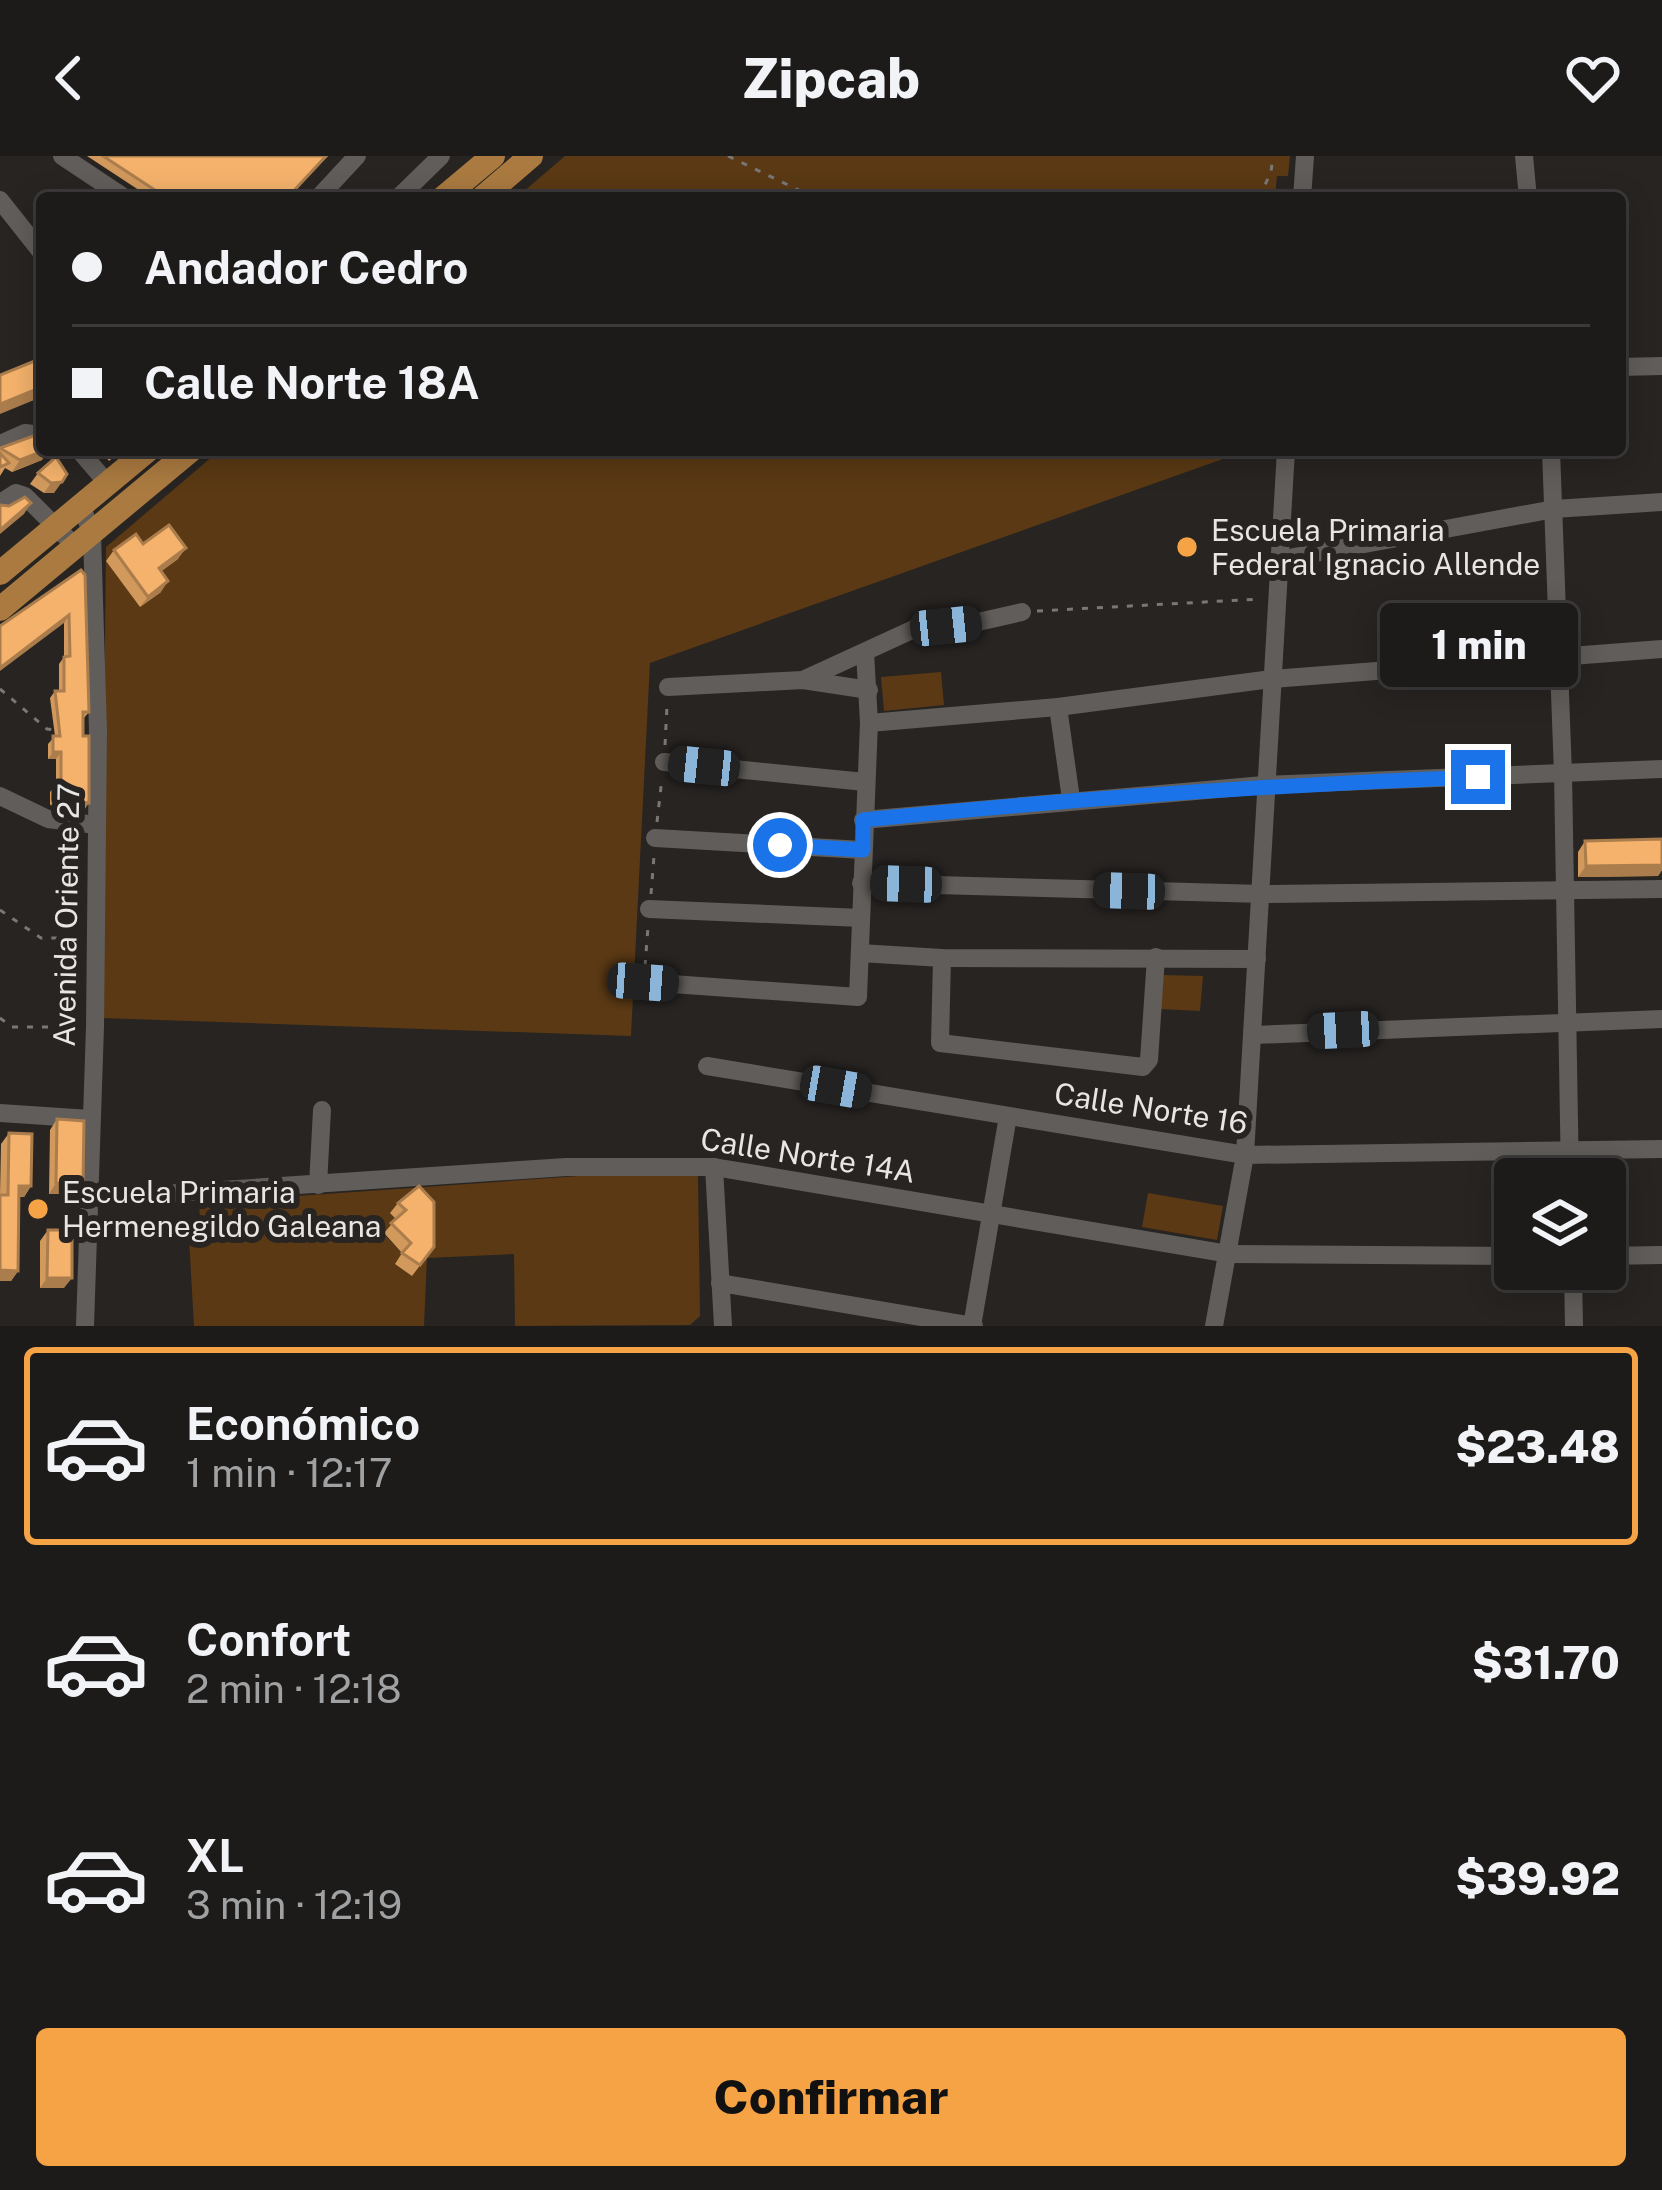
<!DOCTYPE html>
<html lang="es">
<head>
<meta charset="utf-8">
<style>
  body { margin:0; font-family:"Public Sans",sans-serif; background:#2a2827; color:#f1f3f6; height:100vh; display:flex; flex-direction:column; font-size:45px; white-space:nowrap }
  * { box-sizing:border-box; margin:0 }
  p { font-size:39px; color:#a0a1a2 }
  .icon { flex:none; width:66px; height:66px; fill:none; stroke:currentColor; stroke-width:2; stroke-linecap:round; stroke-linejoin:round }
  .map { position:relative; height:1170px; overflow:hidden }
  .drawer { display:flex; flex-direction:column; background:#1d1b1a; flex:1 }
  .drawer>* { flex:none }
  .hud { position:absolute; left:36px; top:36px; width:1590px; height:264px; border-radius:12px; box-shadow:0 6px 30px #0003,0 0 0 3px #3b3939; display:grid; align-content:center; height:264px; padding:0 36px; background:#1d1b1a }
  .buttons { position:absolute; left:1494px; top:1002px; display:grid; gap:24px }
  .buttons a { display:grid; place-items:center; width:132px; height:132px; border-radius:12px; background:#1d1b1a; box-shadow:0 6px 30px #0003,0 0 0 3px #3b3939; font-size:60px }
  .end { position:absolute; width:54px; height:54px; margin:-27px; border:15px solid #1a73e8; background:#fff; box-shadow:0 0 0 6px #fff }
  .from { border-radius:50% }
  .bubble { position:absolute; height:84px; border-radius:12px; background:#1d1b1a; box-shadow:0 6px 30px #0003,0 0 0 3px #3b3939; font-size:39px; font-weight:800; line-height:84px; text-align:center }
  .car { position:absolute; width:36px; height:72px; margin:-36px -18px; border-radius:15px; box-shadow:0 0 9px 3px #0007; background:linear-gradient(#222 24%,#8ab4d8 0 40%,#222 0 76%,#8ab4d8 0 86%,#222 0) }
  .hud b { display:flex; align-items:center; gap:42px; height:114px; font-size:45px }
  .hud b+b { border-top:3px solid #3b3939 }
  .hud i { width:30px; height:30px; background:#f1f3f6 }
  ul { padding:21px 0 0; list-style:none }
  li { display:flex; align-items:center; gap:36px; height:198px; margin:0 24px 18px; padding:0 12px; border:6px solid transparent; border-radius:12px }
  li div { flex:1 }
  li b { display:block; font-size:45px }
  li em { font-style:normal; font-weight:800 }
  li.selected { border-color:#f5a345 }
  li>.icon { width:108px; height:108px; stroke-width:1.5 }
  .cta { display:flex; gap:24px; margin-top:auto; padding:24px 36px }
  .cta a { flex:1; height:138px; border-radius:12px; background:#f5a345; color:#111; font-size:48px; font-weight:800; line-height:138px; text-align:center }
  header { display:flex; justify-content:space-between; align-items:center; height:156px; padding:0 36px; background:#1d1b1a; font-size:54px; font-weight:800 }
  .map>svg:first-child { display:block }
  .green { fill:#5a3914; fill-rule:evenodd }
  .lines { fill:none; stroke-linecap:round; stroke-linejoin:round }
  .path { stroke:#7a7876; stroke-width:3; stroke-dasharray:6 9; stroke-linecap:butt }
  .minor { stroke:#605d5a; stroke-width:18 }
  .major { stroke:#aa7a40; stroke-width:24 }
  .wall { fill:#d2995d }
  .shaded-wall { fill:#ab7d4c }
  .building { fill:#f4b26c; stroke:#ab7d4c; stroke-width:3 }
  .route { stroke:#1a73e8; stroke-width:15 }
  .poi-dot { fill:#f5a345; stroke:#272422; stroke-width:4.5 }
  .labels { text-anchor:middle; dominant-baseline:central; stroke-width:12; stroke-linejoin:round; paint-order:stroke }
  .poi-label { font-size:30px; fill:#e7e6e4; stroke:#272422; text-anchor:start }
  .street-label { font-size:30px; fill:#e7e6e4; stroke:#272422 }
</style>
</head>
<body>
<header><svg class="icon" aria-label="back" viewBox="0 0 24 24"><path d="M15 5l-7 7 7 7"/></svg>Zipcab<svg class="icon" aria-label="heart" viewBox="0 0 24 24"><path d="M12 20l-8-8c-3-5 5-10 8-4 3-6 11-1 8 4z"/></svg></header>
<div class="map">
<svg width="1662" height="1170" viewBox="0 0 1662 1170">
  <rect width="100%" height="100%" fill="#272422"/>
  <g class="green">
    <path d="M 565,0 L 1290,0 L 1288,20 L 1277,20 L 1275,42 L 516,42 Z"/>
    <path d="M 220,294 L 1248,294 L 650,507 L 631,880 L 101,862 L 106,391 Z"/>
    <path d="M 941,516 L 944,549 L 884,555 L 881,521 Z"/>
    <path d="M 1163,819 L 1203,820 L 1200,855 L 1159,853 Z"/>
    <path d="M 621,1017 L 698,1020 L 700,1160 L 690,1169 L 515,1170 L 514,1098 L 427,1102 L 424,1170 L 194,1170 L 188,1065 L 200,1063 L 199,1047 ZM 391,1057 L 426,1057 L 412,1120 L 403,1098 L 384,1078 L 398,1065 Z"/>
    <path d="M 1148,1037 L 1223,1050 L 1217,1084 L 1142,1071 Z"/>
  </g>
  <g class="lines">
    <g class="path">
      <path d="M 728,0 L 815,42"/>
      <path d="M 1259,42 L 1271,16 L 1273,0"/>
      <path d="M 1037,455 L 1261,443"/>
      <path d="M 0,533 L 47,573 L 55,574"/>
      <path d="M 665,589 L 667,550"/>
      <path d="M 657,666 L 662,622"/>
      <path d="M 651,738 L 654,700"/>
      <path d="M 0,754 L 41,782 L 77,782"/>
      <path d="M 645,810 L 648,771"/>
      <path d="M 0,862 L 12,871 L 76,871"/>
    </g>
    <g class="minor">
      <path d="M 62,0 L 125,42"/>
      <path d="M 1524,0 L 1528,42"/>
      <path d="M 318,42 L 357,0"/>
      <path d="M 398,42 L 441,0"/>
      <path d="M 1302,42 L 1305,0"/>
      <path d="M 0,44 L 42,97"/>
      <path d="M 1620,211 L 1662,210"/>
      <path d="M 0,288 L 25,277 L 42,279"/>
      <path d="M 79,294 L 108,328"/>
      <path d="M 1551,294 L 1563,618 L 1570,1023"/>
      <path d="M 0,347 L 16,337 L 25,340 L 77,392"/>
      <path d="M 82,351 L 92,379 L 98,575 L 95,871 L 85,1170"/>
      <path d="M 1278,404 L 1554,353 L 1662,346"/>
      <path d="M 803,524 L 914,473 L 978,466 L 1022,456"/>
      <path d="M 668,531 L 803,524 L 869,534"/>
      <path d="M 1058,551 L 1071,643"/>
      <path d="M 869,567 L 1058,551 L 1272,523 L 1662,493"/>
      <path d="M 664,606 L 865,626"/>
      <path d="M 0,640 L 48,663 L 96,669"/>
      <path d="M 863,664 L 1264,629 L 1662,613"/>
      <path d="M 655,682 L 863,694"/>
      <path d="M 861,727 L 1263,738 L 1662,733"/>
      <path d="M 649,753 L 861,762"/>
      <path d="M 860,797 L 942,802 L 1257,803"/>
      <path d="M 942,802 L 940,887 L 1143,911 L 1149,904 L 1156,801"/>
      <path d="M 643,826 L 858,841 L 869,567 L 865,496"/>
      <path d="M 1254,879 L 1662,863"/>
      <path d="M 707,910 L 1245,999 L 1662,993"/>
      <path d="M 0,957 L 90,963"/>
      <path d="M 714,1011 L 723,1170"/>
      <path d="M 318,1029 L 322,954"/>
      <path d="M 88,1043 L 566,1011 L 714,1011 L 1229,1098 L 1515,1100"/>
      <path d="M 1605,1100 L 1662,1099"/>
      <path d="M 1573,1113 L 1574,1170"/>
      <path d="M 720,1127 L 974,1170"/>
      <path d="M 972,1170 L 1008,960"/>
      <path d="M 1214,1170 L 1245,999 L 1286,294"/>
    </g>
    <g class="major">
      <path d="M 443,42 L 493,0"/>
      <path d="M 482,42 L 531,0"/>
      <path d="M 0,417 L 148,294"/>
      <path d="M 0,453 L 191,294"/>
    </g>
  </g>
  <g class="wall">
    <path d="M 87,0 L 328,0 L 288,42 L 151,42 Z"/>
    <path d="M 0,292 L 42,304 L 12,316 L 5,312 L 0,320 Z"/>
    <path d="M 100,294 L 122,294 L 109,305 Z"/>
    <path d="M 56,301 L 54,337 L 44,337 L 30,328 L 38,317 Z"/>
    <path d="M 143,388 L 178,403 L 161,415 L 161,436 L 140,451 L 106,405 L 114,394 Z"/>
    <path d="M 81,414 L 89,556 L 83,563 L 84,654 L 50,649 L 50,636 L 56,629 L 56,603 L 48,603 L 48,588 L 55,580 L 50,542 L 55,535 L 59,535 L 59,508 L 64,501 L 64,467 Z"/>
    <path d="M 1662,683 L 1662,714 L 1658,720 L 1578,721 L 1578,696 L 1585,685 Z"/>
    <path d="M 57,963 L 75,1038 L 49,1038 L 50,974 Z"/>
    <path d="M 9,977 L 31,1030 L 24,1041 L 19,1041 L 18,1115 L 11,1125 L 0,1039 L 1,988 Z"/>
    <path d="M 419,1030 L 434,1091 L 412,1120 L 395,1108 L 402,1097 L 384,1077 L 396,1063 L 390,1057 L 398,1047 Z"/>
    <path d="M 48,1074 L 64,1132 L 40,1132 L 40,1085 Z"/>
  </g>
  <g class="shaded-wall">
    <path d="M 42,231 L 42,238 L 39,242 L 0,258 L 0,248 Z"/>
    <path d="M 46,294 L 49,294 L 42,304 L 12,316 L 20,304 Z"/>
    <path d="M 62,326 L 54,337 L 44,337 L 51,327 Z"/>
    <path d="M 31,347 L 24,358 L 0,378 L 0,374 Z"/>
    <path d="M 186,392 L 178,403 L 151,423 L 159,412 Z"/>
    <path d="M 168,425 L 161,436 L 140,451 L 148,441 Z"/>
    <path d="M 69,459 L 64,467 L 0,515 L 0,512 Z"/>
    <path d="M 53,596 L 61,596 L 56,603 L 48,603 Z"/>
    <path d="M 55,642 L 89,647 L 84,654 L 50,649 Z"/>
    <path d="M 1662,709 L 1662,714 L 1658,720 L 1578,721 L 1586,710 Z"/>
    <path d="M 56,1027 L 83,1028 L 75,1038 L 49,1038 Z"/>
    <path d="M 19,1030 L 31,1030 L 24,1041 L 12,1040 Z"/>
    <path d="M 0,1114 L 18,1115 L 11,1125 L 0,1125 Z"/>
    <path d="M 47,1122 L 72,1122 L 64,1132 L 40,1132 Z"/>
  </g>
  <g class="building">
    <path d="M 103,0 L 326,0 L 288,41 L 280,36 L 276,42 L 167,42 Z"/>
    <path d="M 42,202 L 42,231 L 0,248 L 0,219 Z"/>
    <path d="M 36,279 L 42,280 L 42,294 L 46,294 L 20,304 L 0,292 Z"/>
    <path d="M 0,297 L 9,307 L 0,311 Z"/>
    <path d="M 56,301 L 67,318 L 62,326 L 51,327 L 38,317 Z"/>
    <path d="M 25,341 L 31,347 L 0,374 L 0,349 L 9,350 Z"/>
    <path d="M 169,369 L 186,392 L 159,412 L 168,425 L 148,441 L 114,394 L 136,378 L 143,388 Z"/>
    <path d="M 81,414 L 85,419 L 89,556 L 83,556 L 83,580 L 89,580 L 89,647 L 55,642 L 55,629 L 61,629 L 61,596 L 53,596 L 53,580 L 60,580 L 55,535 L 64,535 L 64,501 L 70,500 L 69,459 L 0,512 L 0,470 Z"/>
    <path d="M 1662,683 L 1662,709 L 1586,710 L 1585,685 Z"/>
    <path d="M 57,963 L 84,965 L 83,1028 L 56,1027 Z"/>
    <path d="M 9,977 L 32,978 L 31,1030 L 19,1030 L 18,1115 L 0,1114 L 0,1039 L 8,1039 Z"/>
    <path d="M 419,1030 L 434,1046 L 434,1091 L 420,1109 L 402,1097 L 411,1087 L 391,1067 L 406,1054 L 398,1047 Z"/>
    <path d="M 48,1074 L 72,1074 L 72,1122 L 47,1122 Z"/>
  </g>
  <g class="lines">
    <path class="route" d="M 780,689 L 863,694 L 863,664 C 1068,643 1272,629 1478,621"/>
  </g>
  <g class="poi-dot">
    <circle cx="1187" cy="391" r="12"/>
    <circle cx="38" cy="1053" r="12"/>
  </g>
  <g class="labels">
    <g class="poi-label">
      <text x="1211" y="374">Escuela Primaria<tspan x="1211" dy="34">Federal Ignacio Allende</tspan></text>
      <text x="62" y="1036">Escuela Primaria<tspan x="62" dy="34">Hermenegildo Galeana</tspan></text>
    </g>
    <g class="street-label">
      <text transform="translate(66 759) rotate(-89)">Avenida Oriente 27</text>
      <text transform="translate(1151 952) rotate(9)">Calle Norte 16</text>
      <text transform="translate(808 999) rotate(9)">Calle Norte 14A</text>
    </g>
  </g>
</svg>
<div class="buttons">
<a><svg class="icon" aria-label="layers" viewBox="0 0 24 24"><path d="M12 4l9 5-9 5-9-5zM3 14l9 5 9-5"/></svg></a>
</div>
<i class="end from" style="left:780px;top:689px"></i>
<i class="end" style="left:1478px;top:621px"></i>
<div class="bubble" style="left:1380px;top:447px;width:198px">1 min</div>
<i class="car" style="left:946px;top:470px;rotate:84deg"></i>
<i class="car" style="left:704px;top:610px;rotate:276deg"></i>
<i class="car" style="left:906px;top:728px;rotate:272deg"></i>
<i class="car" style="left:1129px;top:735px;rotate:272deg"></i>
<i class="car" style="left:643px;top:826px;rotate:94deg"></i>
<i class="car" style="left:1343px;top:874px;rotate:267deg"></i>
<i class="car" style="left:836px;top:931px;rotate:100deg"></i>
<div class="hud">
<b><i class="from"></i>Andador Cedro</b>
<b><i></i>Calle Norte 18A</b>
</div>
</div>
<section class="drawer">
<ul>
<li class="selected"><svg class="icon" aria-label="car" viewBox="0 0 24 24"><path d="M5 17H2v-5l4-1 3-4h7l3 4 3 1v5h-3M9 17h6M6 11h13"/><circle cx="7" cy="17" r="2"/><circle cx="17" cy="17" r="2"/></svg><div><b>Económico</b><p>1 min · 12:17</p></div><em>$23.48</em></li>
<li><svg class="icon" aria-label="car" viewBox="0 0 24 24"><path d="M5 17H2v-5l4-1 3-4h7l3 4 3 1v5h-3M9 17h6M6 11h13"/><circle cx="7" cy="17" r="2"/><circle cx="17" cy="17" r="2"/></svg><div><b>Confort</b><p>2 min · 12:18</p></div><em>$31.70</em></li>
<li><svg class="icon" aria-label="car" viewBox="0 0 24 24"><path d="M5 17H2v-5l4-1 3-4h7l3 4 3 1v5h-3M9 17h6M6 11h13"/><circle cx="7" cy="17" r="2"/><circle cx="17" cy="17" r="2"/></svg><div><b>XL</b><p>3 min · 12:19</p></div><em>$39.92</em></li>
</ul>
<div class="cta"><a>Confirmar</a></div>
</section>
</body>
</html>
